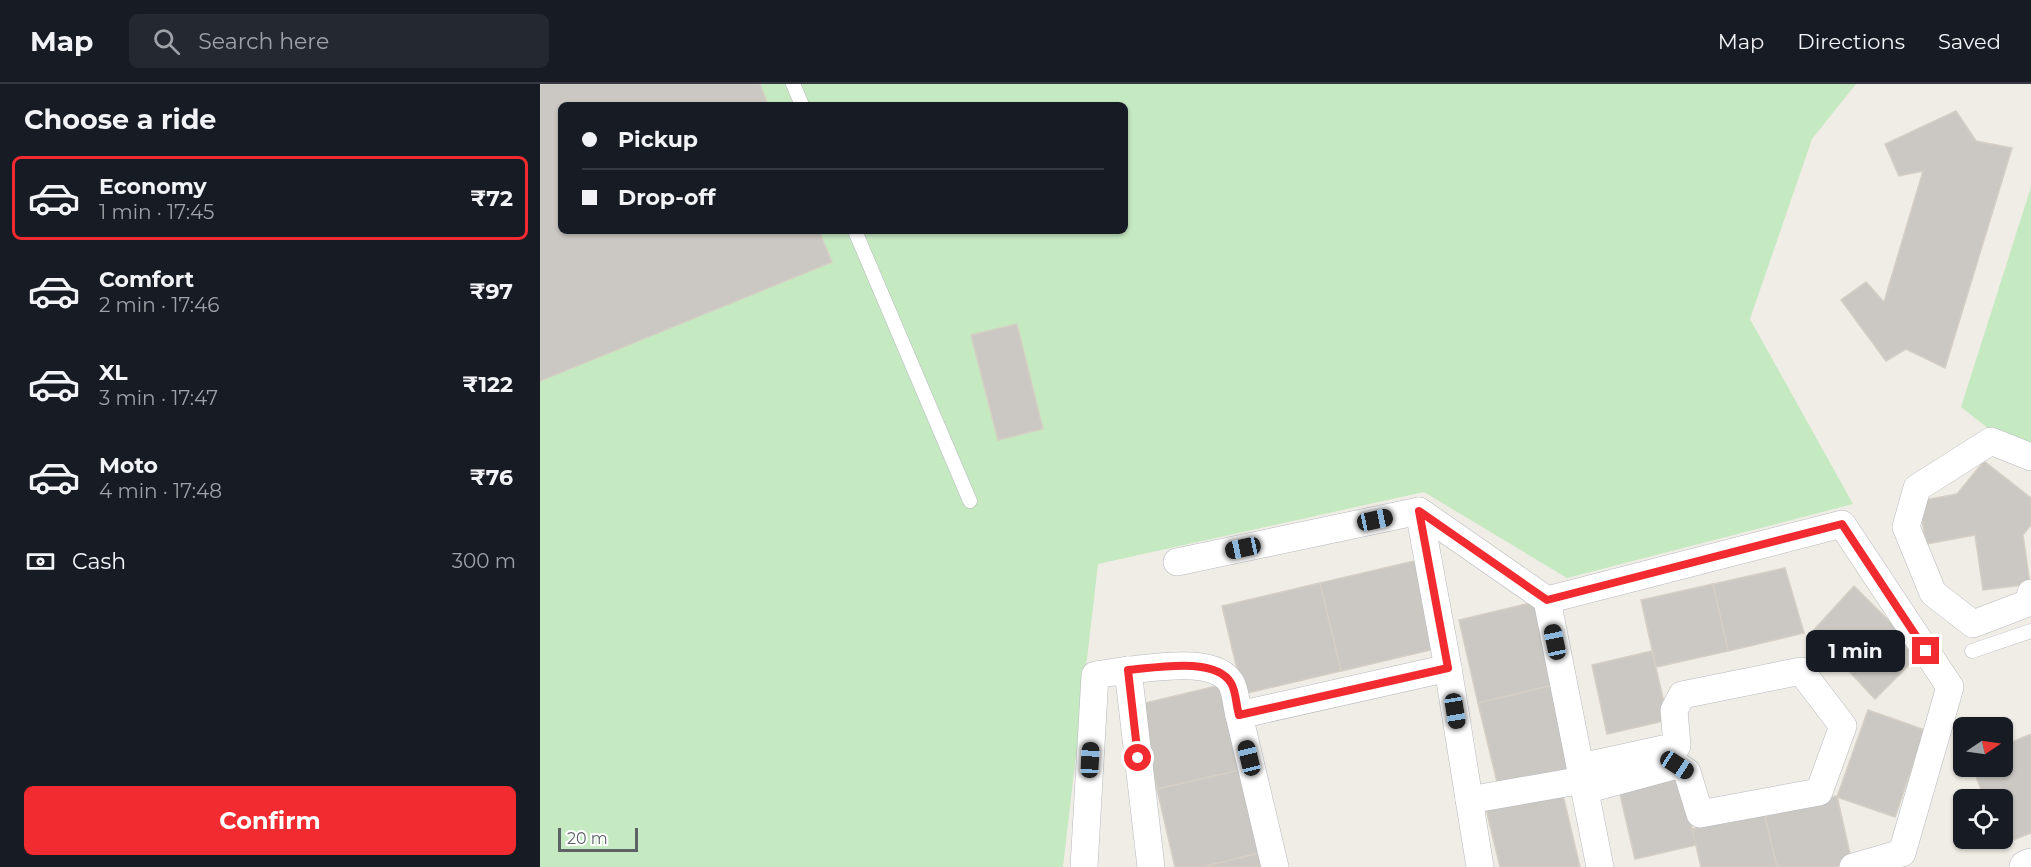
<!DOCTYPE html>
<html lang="en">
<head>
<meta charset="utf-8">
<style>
  body { margin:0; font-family:Montserrat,sans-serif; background:#242831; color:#f1f3f6; height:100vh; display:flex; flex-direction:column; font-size:22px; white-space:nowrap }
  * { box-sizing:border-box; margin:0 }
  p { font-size:20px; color:#9ea1a6 }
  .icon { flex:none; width:33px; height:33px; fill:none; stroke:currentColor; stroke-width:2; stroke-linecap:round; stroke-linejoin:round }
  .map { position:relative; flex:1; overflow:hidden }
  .panel { display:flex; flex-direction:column; background:#171b24; width:540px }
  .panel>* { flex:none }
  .banner { position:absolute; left:18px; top:18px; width:570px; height:132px; border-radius:9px; box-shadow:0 2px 4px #0004; display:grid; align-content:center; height:132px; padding:0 24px; background:#171b24 }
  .needle { width:39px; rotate:77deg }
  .controls { position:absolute; left:1413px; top:633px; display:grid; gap:12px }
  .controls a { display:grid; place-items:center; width:60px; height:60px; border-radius:9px; background:#171b24; box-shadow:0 2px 4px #0004; font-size:30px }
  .scale { position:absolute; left:18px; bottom:15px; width:80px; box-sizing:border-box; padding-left:6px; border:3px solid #5d6267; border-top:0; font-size:16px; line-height:21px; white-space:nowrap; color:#5d6267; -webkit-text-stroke:4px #fff; paint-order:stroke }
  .end { position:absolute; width:27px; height:27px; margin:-14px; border:8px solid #f12b2f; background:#fff; box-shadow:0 0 0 3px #fff }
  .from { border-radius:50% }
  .bubble { position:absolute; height:42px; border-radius:9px; background:#171b24; box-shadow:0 2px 4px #0004; font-size:20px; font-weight:700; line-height:42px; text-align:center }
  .car { position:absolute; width:18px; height:36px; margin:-18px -9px; border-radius:8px; box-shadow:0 0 4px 2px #0007; background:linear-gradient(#222 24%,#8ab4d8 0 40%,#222 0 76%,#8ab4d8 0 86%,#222 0) }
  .banner b { display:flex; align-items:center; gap:21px; height:57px; font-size:22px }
  .banner b+b { border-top:2px solid #363941 }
  .banner i { width:15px; height:15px; background:#f1f3f6 }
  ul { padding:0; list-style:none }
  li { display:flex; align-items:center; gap:18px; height:84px; margin:0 12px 9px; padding:0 12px; border:3px solid transparent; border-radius:9px }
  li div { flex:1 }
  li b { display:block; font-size:22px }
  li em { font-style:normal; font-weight:700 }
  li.current { border-color:#f12b2f }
  li>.icon { width:54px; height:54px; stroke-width:1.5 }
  h2 { padding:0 24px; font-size:27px; line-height:72px }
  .pay { display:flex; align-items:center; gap:15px; height:66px; padding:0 24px; font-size:22px }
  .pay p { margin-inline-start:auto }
  .primary-button { display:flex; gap:12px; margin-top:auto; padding:12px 24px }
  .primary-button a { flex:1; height:69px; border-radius:9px; background:#f12b2f; color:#fff; font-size:24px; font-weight:700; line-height:69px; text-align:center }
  header { display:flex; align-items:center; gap:36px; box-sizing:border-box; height:84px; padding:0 30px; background:#171b24; border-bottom:2px solid #363941 }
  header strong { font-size:28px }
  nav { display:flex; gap:33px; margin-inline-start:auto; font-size:21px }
  .search { width:420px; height:54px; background:#242831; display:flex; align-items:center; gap:15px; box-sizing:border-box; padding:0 21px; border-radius:9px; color:#9ea1a6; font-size:22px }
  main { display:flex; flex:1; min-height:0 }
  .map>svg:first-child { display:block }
  .green { fill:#c5e9c1; fill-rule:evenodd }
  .building { fill:#cbc8c3; stroke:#d5cec4; stroke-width:1.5 }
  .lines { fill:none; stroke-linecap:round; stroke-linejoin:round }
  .lane-casing { stroke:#b6b9bd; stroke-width:15 }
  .street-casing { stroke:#b6b9bd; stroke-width:28 }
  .secondary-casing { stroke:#b7bbc0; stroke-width:34 }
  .lane { stroke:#fff; stroke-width:14 }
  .street { stroke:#fff; stroke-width:27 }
  .secondary { stroke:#fff; stroke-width:33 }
  .route { stroke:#f12b2f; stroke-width:8 }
</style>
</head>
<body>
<header>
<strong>Map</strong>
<div class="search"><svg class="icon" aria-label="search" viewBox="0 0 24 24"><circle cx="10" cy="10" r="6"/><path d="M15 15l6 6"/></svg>Search here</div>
<nav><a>Map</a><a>Directions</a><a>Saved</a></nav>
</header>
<main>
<section class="panel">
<h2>Choose a ride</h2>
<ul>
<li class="current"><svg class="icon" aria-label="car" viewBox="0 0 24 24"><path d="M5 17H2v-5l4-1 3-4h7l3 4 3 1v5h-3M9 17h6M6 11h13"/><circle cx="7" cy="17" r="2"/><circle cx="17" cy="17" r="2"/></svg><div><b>Economy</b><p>1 min · 17:45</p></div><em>₹72</em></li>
<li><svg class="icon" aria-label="car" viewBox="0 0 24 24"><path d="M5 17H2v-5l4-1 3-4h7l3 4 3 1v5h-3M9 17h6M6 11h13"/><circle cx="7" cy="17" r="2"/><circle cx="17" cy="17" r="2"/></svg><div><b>Comfort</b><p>2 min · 17:46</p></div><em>₹97</em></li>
<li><svg class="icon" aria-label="car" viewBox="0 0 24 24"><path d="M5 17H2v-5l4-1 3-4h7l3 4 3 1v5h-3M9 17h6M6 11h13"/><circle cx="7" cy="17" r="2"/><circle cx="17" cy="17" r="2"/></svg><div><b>XL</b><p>3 min · 17:47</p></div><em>₹122</em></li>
<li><svg class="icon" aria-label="car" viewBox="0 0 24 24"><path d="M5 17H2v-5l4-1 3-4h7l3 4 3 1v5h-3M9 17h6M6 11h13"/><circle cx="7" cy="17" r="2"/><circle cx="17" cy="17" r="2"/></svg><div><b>Moto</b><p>4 min · 17:48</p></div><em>₹76</em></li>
</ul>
<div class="pay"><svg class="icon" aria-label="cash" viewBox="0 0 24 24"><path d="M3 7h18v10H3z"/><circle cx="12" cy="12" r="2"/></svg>Cash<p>300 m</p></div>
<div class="primary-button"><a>Confirm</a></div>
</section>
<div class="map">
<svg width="1491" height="783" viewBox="0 0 1491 783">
  <rect width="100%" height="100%" fill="#f0ede6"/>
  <g class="green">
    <path d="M 0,0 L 1316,0 L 1272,55 L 1210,235 L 1313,420 L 1027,494 L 884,408 L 558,480 L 523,783 L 0,783 ZM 21,21 L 585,21 L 585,147 L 21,147 Z"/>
    <path d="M 1491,103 L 1491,378 L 1421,323 Z"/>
  </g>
  <g class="building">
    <path d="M 0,0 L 220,0 L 228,21 L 21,21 L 21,147 L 279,147 L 292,178 L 0,297 Z"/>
    <path d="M 1416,27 L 1436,57 L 1472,64 L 1405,284 L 1366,265 L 1346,277 L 1301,216 L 1326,198 L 1344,218 L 1383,87 L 1359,92 L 1345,60 Z"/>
    <path d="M 477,240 L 503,345 L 458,356 L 431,251 Z"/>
    <path d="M 1444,377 L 1491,414 L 1491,441 L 1483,451 L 1490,500 L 1443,506 L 1435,451 L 1386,460 L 1379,417 L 1417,410 Z"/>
    <path d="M 879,476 L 899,564 L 801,587 L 780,499 Z"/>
    <path d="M 1245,484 L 1264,549 L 1188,567 L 1173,500 Z"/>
    <path d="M 780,499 L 801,587 L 703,610 L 682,522 Z"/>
    <path d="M 1173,500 L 1188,567 L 1116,583 L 1101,516 Z"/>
    <path d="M 1314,502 L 1381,569 L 1335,615 L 1272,548 Z"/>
    <path d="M 994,518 L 1014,601 L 938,619 L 919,536 Z"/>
    <path d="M 1112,567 L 1128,636 L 1067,650 L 1052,581 Z"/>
    <path d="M 685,600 L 705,685 L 617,705 L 597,621 Z"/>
    <path d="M 1014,601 L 1034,684 L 958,702 L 938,619 Z"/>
    <path d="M 1328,626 L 1385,646 L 1355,733 L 1297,713 Z"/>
    <path d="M 1491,650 L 1491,749 L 1463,760 L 1461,754 L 1462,754 L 1462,716 L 1445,716 L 1432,682 L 1462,682 L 1462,662 Z"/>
    <path d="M 705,685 L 724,768 L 662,783 L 635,783 L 617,705 Z"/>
    <path d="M 1140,692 L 1156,761 L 1095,775 L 1079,706 Z"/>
    <path d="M 1022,707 L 1040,783 L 960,783 L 946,725 Z"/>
    <path d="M 1297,712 L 1312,779 L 1294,783 L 1237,783 L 1224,729 Z"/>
    <path d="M 1224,729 L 1237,783 L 1161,783 L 1152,745 Z"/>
    <path d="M 724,768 L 728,783 L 662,783 Z"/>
  </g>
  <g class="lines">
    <g class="lane-casing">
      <g id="lane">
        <path d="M 253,0 L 262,21"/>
        <path d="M 315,147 L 430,417"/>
        <path d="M 1432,567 L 1491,547"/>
      </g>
    </g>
    <g class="street-casing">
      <g id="street">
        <path d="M 1491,373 L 1451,357 L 1377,404 L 1366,443 L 1393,509 L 1433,540 L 1488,519 L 1491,509"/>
        <path d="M 879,427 L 908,584"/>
        <path d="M 637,478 L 879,427 L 1007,516 L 1060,783"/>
        <path d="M 1007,516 L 1302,440 L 1410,603 L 1362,769 L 1313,783"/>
        <path d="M 588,586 C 614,584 675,572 691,599 C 696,607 696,621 699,631"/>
        <path d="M 1041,683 L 1137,662 L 1134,626 L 1142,611 L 1261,587 L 1303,642 L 1279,708 L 1160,730 L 1147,688 L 1137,681 L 1045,706"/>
        <path d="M 929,716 L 1043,696"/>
        <path d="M 544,783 L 555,591 L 588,586 L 611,783"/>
        <path d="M 735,783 L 699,631 L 908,584 L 940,783"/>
      </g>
    </g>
    <g class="secondary-casing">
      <path id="secondary" d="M 1486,783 L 1491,781"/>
    </g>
    <use href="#lane" class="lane"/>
    <use href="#street" class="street"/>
    <use href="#secondary" class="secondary"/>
  </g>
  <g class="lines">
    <path class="route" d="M 598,674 L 588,586 C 614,584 675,572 691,599 C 696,607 696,621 699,631 L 908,584 L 879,427 L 1007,516 L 1302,440 L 1386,567"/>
  </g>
</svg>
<div class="controls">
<a><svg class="needle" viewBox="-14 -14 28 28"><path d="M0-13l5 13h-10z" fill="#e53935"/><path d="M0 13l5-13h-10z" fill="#9ea1a6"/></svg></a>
<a><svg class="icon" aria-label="locate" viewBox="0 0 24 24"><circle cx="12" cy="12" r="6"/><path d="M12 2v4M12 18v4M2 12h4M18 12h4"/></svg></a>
</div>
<div class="scale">20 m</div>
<i class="end from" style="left:598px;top:674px"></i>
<i class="end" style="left:1386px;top:567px"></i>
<div class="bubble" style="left:1266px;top:546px;width:99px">1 min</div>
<i class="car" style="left:835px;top:436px;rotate:78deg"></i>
<i class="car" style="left:703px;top:464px;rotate:258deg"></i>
<i class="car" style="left:1015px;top:558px;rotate:348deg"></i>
<i class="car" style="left:915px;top:627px;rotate:171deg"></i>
<i class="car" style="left:709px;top:674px;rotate:346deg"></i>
<i class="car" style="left:550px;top:676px;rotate:3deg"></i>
<i class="car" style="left:1137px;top:681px;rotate:123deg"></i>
<div class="banner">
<b><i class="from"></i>Pickup</b>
<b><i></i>Drop-off</b>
</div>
</div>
</main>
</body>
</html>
